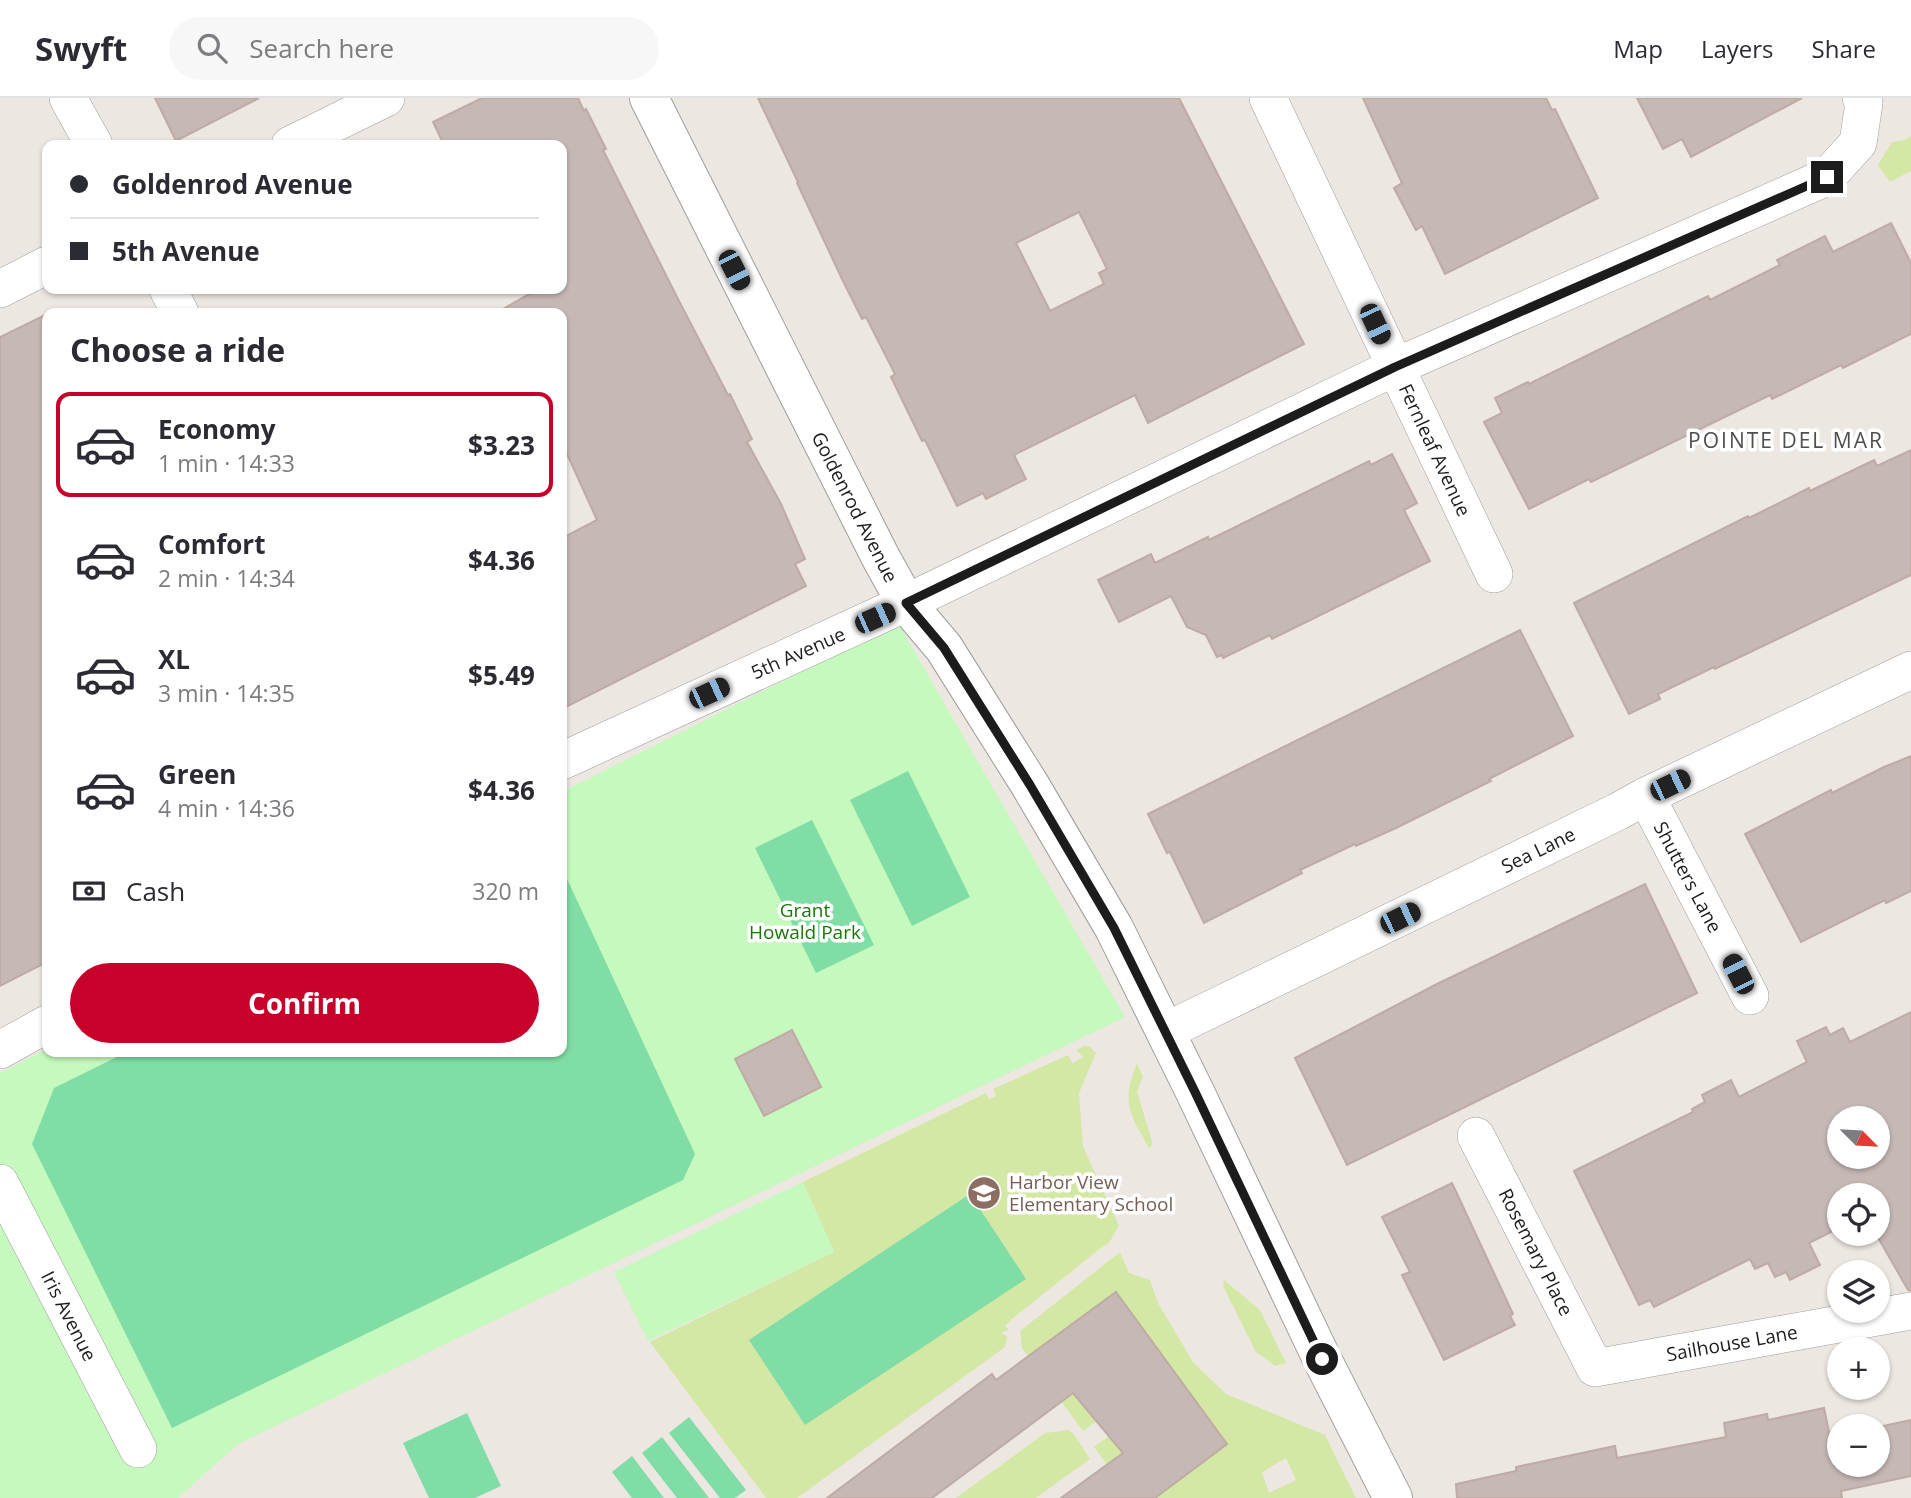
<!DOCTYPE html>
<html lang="en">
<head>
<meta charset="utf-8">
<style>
  body { margin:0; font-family:"Open Sans",sans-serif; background:#f7f7f7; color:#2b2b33; height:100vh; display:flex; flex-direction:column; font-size:26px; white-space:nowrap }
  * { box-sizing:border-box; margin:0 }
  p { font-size:23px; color:#7c7c81 }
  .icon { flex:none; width:38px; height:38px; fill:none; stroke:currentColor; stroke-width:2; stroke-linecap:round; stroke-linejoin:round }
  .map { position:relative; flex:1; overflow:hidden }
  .details { position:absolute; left:42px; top:210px; width:525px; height:749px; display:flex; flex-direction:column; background:#fff; border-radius:14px; box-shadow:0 2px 5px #0004 }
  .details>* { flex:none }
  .hud { position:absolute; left:42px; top:42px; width:525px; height:154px; border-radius:14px; box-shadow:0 2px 5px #0004; display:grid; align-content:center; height:154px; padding:0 28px; background:#fff }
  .needle { width:46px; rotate:114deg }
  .fabs { position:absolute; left:1827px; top:1008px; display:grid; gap:14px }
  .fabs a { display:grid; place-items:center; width:63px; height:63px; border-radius:50%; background:#fff; box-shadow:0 2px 5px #0004; font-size:35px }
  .end { position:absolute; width:32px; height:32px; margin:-16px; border:9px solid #1c1c1c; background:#fff; box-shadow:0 0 0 4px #fff }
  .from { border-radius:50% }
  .car { position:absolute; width:21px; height:42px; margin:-21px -10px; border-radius:9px; box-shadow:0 0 5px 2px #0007; background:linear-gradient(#222 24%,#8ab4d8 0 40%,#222 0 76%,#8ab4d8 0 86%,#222 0) }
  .hud b { display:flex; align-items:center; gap:24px; height:66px; font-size:26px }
  .hud b+b { border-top:2px solid #e1e1e2 }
  .hud i { width:18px; height:18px; background:#2b2b33 }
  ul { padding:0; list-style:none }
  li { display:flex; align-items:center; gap:21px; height:105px; margin:0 14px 10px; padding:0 14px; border:4px solid transparent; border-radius:14px }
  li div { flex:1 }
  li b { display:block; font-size:26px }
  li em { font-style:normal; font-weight:700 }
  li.selected { border-color:#c7012a }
  li>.icon { width:63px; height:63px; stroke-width:1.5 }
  h2 { padding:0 28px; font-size:32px; line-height:84px }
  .pay { display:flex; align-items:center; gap:18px; height:77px; padding:0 28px; font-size:26px }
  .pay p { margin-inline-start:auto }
  .primary-button { display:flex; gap:14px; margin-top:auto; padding:14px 28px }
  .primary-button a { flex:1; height:80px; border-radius:42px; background:#c7012a; color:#fff; font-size:28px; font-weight:700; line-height:80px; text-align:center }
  header { display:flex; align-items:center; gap:42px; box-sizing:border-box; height:98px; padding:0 35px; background:#fff; border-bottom:2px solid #e1e1e2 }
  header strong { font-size:33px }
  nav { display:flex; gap:38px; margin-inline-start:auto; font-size:24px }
  .search { width:490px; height:63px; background:#f7f7f7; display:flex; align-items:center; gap:18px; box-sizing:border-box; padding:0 24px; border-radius:38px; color:#7c7c81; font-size:26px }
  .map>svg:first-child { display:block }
  .grass { fill:#d4e8a6; fill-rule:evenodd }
  .park { fill:#c5f9bd }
  .pitch { fill:#7fdda5 }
  .building { fill:#c5b8b5; stroke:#bfaaa4; stroke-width:2; fill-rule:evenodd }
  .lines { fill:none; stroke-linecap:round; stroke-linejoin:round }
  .minor-casing { stroke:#9d9d9d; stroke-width:38 }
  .tertiary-casing { stroke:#9d9d9d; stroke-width:40 }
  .minor { stroke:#fff; stroke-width:37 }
  .tertiary { stroke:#fff; stroke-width:38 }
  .route { stroke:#1c1c1c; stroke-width:9 }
  .labels { text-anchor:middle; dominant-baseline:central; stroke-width:7; stroke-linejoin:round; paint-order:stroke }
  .street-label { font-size:19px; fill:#1c1c1c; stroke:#fff }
  .park-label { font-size:19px; fill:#19780b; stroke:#fff }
  .education-label { font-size:19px; fill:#785e54; stroke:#fff; text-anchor:start }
  .neighbourhood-label { font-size:21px; letter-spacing:2px; fill:#4f4f4f; stroke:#fff }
</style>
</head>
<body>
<header>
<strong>Swyft</strong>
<div class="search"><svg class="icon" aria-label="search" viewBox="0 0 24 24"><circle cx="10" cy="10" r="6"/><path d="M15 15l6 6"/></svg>Search here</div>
<nav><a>Map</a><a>Layers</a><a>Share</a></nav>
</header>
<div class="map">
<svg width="1911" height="1400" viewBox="0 0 1911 1400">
  <rect width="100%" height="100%" fill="#ede7e1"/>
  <g class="grass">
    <path d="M 1911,38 L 1911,73 L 1890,84 L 1878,67 L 1892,44 L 1905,42 Z"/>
    <path d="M 1084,948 L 1090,949 L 1096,955 L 1079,995 L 1083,1048 L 1119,1128 L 1109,1145 L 1101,1150 L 1012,1221 L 1005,1228 L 1009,1232 L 1001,1235 L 1007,1238 L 1005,1249 L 797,1400 L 766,1400 L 650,1244 L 834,1154 L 803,1084 L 986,995 L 989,1001 L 996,998 L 993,991 L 1068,957 L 1072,965 L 1083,959 L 1076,952 Z"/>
    <path d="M 1137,965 L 1143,979 L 1137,993 L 1153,1047 L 1149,1050 C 1129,1014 1121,1005 1137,965 Z"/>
    <path d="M 1120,1154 L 1129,1175 L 1150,1182 L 1158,1205 L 1193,1264 L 1226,1296 L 1325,1337 L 1356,1400 L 1131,1400 L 1094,1349 L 1109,1338 L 1155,1400 L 1226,1346 L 1176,1276 L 1081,1220 L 1042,1248 L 1097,1323 L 1083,1333 L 1022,1250 L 1020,1233 ZM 1286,1360 L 1296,1382 L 1269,1395 L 1262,1374 Z"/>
    <path d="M 1224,1182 L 1260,1212 L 1286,1265 L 1275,1268 L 1256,1254 L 1223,1188 Z"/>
    <path d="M 1069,1332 L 1074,1336 L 1090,1361 L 1036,1400 L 956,1400 L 1045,1335 Z"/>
  </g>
  <g class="park">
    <path d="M 898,525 L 1125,919 L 238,1346 L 178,1400 L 0,1400 L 0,975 L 47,951 L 47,954 L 562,954 L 562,694 Z"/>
    <path d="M 803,1084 L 834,1154 L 648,1243 L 614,1174 Z"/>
  </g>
  <g class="pitch">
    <path d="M 908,673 L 970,799 L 912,828 L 850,702 Z"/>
    <path d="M 812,722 L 874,847 L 816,875 L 755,750 Z"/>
    <path d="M 562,770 L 695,1056 L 683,1082 L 172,1330 L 32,1046 L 54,990 L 127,954 L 562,954 Z"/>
    <path d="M 970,1096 L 1026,1181 L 805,1327 L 749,1242 Z"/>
    <path d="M 467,1315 L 501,1388 L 475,1400 L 429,1400 L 403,1345 Z"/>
    <path d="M 689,1319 L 746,1392 L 735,1400 L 720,1400 L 669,1335 Z"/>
    <path d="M 662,1339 L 709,1400 L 677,1400 L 642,1355 Z"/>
    <path d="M 632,1358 L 664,1400 L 632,1400 L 612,1374 Z"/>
  </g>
  <g class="building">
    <path d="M 155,0 L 259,0 L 176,43 Z"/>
    <path d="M 482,0 L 578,0 L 584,13 L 586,11 L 606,51 L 603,52 L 679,203 L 728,297 L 730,296 L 752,341 L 747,344 L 781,406 L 805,461 L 795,466 L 806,488 L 562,611 L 562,440 L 597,422 L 562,345 L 562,215 L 496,215 L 538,191 L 562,191 L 562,47 L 444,47 L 433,24 Z"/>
    <path d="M 758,0 L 1179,0 L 1304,246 L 1148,325 L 1135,297 L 1014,357 L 1026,381 L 986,401 L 983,395 L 957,408 L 925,342 L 922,343 L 891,279 L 895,276 L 866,219 L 862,221 L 842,181 L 797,85 L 798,84 ZM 1079,114 L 1107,171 L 1099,175 L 1104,186 L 1050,213 L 1016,145 Z"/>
    <path d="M 1363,0 L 1546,0 L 1552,12 L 1555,11 L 1598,100 L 1445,176 L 1422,128 L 1416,132 L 1394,90 L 1402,85 Z"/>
    <path d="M 1637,0 L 1802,0 L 1691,59 L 1682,41 L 1663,51 Z"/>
    <path d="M 1891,125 L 1911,165 L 1911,236 L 1843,270 L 1841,267 L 1772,301 L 1770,297 L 1591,384 L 1589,381 L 1529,411 L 1484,324 L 1502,315 L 1495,300 L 1528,284 L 1529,286 L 1708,198 L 1710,202 L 1780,167 L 1777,162 L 1825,138 L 1833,154 Z"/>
    <path d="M 47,216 L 47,864 L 0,888 L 0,239 Z"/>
    <path d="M 1911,352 L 1911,477 L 1715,571 L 1714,569 L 1658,596 L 1660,601 L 1629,616 L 1574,505 L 1748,418 L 1749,420 L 1809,390 L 1810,393 L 1874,362 L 1877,368 Z"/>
    <path d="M 1392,356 L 1417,405 L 1404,412 L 1430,463 L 1272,541 L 1270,537 L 1223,560 L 1222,557 L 1217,559 L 1206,537 L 1187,529 L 1171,498 L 1119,524 L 1098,482 L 1151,456 L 1155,465 L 1208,439 L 1209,442 L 1369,363 L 1371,367 Z"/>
    <path d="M 1520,532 L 1573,638 L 1489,681 L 1491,683 L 1396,730 L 1356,748 L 1355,746 L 1300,772 L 1302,775 L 1204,825 L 1170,754 L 1167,755 L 1148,716 Z"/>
    <path d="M 1911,658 L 1911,793 L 1886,805 L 1885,802 L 1801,844 L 1745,736 L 1831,692 L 1832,695 L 1884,669 Z"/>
    <path d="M 1645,786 L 1697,895 L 1347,1067 L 1295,960 L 1437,886 Z"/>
    <path d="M 1911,914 L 1911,1193 L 1908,1192 L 1876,1136 L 1878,1136 L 1878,1097 L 1839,1097 L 1839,1130 L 1809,1145 L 1820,1167 L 1790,1182 L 1786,1174 L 1775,1179 L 1768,1165 L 1755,1171 L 1750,1161 L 1654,1209 L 1650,1202 L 1639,1207 L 1574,1073 L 1693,1014 L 1692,1011 L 1705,1004 L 1702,997 L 1731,982 L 1739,999 L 1807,964 L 1797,943 L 1826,929 L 1830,937 L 1843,930 L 1850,944 ZM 1839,1020 L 1878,1020 L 1878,1059 L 1839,1059 Z"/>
    <path d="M 792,932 L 821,989 L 764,1018 L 735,961 Z"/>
    <path d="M 1452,1085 L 1513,1216 L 1510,1218 L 1515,1227 L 1444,1262 L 1402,1177 L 1410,1174 L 1382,1119 Z"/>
    <path d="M 1116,1194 L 1227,1346 L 1155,1400 L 1061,1400 L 1123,1355 L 1073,1295 L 932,1400 L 827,1400 L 992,1276 L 996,1282 Z"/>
    <path d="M 1824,1310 L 1830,1339 L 1839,1337 L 1839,1367 L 1878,1367 L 1878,1329 L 1911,1322 L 1911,1378 L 1841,1393 L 1842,1400 L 1457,1400 L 1456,1386 L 1516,1373 L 1516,1369 L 1615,1348 L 1617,1360 L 1726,1339 L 1724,1325 L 1767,1316 L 1768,1322 Z"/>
  </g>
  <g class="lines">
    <g class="minor-casing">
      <g id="minor">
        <path d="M 68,0 L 94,47"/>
        <path d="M 1268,0 L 1494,476"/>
        <path d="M 290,47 L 386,0"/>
        <path d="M 0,191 L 47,167"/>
        <path d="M 168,191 L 180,215"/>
        <path d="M 562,663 L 906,505 L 1395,269 L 1827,79 L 1858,45 L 1864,5 L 1861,0"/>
        <path d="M 1646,698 L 1750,898"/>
        <path d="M 1166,933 L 1617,714 L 1646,698 L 1911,572"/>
        <path d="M 0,952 L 47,926"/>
        <path d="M 1476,1038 L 1595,1270 L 1911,1213"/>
        <path d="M 0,1085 L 138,1351"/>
      </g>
    </g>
    <g class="tertiary-casing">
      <path id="tertiary" d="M 649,0 L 881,460 L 906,505 L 944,550 L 1030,687 L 1114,830 L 1195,994 L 1322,1261 L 1393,1400"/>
    </g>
    <use href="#minor" class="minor"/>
    <use href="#tertiary" class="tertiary"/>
  </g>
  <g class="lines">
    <path class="route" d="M 1322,1261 L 1195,994 L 1114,830 L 1030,687 L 944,550 L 906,505 L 1395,269 L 1827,79"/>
  </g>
  <defs>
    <g id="school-disc" transform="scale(1.75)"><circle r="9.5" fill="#8d6e63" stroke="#fff"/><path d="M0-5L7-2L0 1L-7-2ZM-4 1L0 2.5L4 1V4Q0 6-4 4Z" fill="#fff"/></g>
  </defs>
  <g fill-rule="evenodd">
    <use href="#school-disc" x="984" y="1095"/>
  </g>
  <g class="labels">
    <g class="street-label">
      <text transform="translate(1435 352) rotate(65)">Fernleaf Avenue</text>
      <text transform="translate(855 409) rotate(63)">Goldenrod Avenue</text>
      <text transform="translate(798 555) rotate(-24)">5th Avenue</text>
      <text transform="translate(1538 752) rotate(-26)">Sea Lane</text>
      <text transform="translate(1688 779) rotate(62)">Shutters Lane</text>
      <text transform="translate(1536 1154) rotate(63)">Rosemary Place</text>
      <text transform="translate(69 1218) rotate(63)">Iris Avenue</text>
      <text transform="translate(1732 1245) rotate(-10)">Sailhouse Lane</text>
    </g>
    <g class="park-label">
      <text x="805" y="812">Grant<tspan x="805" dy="22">Howald Park</tspan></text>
    </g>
    <g class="education-label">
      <text x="1009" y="1084">Harbor View<tspan x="1009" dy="22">Elementary School</tspan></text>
    </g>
    <g class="neighbourhood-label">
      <text x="1786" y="342">POINTE DEL MAR</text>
    </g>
  </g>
</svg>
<div class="fabs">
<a><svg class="needle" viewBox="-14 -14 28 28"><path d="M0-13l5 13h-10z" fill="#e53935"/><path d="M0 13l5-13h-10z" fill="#7c7c81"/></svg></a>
<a><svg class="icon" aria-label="locate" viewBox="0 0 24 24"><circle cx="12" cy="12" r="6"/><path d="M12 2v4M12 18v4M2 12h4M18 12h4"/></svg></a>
<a><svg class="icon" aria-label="layers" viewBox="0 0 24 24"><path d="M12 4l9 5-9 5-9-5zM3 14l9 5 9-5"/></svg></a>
<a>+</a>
<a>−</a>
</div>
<i class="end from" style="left:1322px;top:1261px"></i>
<i class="end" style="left:1827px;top:79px"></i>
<i class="car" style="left:734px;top:172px;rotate:153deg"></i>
<i class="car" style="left:1375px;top:226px;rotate:155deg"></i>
<i class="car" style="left:875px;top:520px;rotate:66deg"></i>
<i class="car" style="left:709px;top:595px;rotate:65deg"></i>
<i class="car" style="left:1670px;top:687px;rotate:64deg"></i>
<i class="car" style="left:1400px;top:820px;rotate:64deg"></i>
<i class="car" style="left:1738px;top:876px;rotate:333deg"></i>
<div class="hud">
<b><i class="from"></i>Goldenrod Avenue</b>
<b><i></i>5th Avenue</b>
</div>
<section class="details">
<h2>Choose a ride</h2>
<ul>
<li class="selected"><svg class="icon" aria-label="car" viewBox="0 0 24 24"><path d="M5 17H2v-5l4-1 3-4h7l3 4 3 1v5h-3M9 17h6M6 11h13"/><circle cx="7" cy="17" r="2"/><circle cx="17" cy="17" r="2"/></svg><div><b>Economy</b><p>1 min · 14:33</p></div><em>$3.23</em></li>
<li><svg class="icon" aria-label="car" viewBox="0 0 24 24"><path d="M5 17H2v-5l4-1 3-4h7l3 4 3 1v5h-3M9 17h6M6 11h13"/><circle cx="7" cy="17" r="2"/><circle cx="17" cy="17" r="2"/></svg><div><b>Comfort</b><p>2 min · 14:34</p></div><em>$4.36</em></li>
<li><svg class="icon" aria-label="car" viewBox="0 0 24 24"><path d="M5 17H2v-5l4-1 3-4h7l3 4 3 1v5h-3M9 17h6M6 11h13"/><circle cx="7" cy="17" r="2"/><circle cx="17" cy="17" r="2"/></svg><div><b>XL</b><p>3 min · 14:35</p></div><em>$5.49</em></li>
<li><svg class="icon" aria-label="car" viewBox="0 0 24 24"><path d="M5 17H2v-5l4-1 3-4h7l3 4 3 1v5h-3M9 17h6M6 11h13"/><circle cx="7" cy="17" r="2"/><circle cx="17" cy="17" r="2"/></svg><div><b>Green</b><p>4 min · 14:36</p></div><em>$4.36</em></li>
</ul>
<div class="pay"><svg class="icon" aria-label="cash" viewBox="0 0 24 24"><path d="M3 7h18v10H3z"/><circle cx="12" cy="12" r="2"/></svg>Cash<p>320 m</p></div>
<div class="primary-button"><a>Confirm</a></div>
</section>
</div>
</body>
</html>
